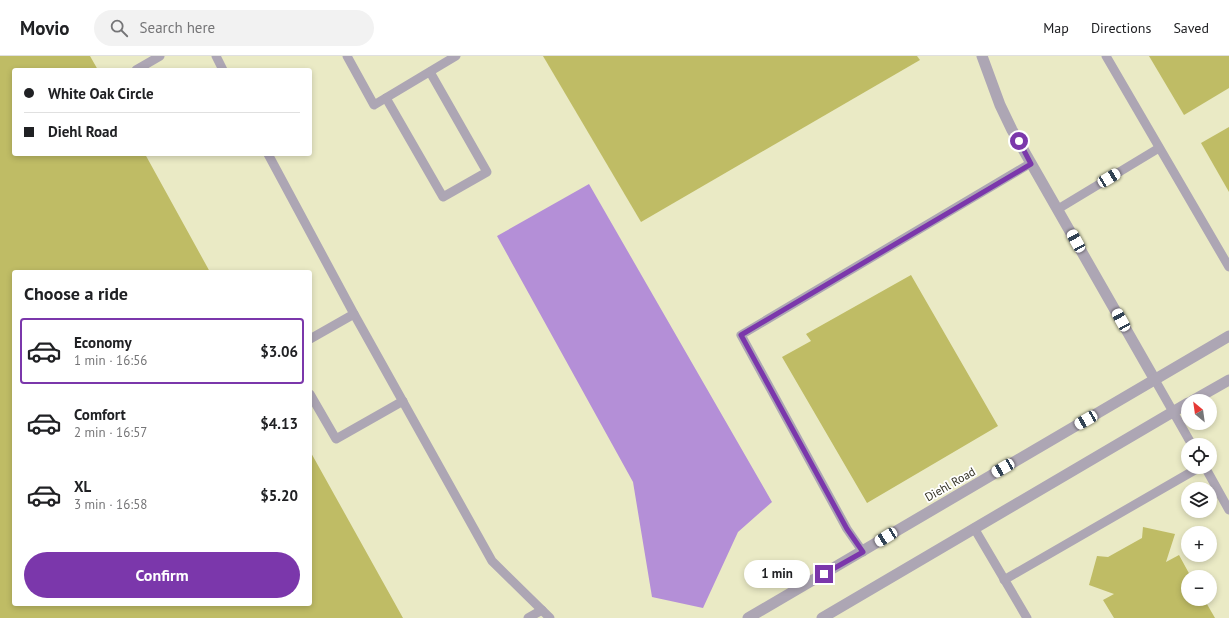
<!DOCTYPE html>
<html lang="en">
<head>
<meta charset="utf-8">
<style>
  body { margin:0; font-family:"PT Sans",sans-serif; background:#f2f2f2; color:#202124; height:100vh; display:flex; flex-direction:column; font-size:15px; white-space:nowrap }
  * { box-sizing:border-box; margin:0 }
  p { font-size:13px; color:#757577 }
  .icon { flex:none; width:22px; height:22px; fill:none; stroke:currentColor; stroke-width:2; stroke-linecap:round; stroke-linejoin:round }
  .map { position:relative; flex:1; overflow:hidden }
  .panel { position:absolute; left:12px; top:214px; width:300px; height:336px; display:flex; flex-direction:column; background:#fff; border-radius:4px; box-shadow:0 2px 6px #0003 }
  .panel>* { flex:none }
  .hud { position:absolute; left:12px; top:12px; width:300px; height:88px; border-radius:4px; box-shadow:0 2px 6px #0003; display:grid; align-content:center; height:88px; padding:0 12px; background:#fff }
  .needle { width:26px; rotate:331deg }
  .buttons { position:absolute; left:1181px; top:338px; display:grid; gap:8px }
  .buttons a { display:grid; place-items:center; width:36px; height:36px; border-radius:50%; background:#fff; box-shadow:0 2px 6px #0003; font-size:20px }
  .end { position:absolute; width:18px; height:18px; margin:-9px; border:5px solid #7b37ab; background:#fff; box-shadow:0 0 0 2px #fff }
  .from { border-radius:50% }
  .bubble { position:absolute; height:28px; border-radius:14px; background:#fff; box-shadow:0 2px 6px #0003; font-size:13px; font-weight:800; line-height:28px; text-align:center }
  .car { position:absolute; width:12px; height:24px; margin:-12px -6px; border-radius:5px; box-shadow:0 0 3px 1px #0007; background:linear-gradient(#fff 24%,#345 0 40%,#fff 0 76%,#345 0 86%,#fff 0) }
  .hud b { display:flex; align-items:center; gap:14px; height:38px; font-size:15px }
  .hud b+b { border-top:1px solid #e0e0e0 }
  .hud i { width:10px; height:10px; background:#202124 }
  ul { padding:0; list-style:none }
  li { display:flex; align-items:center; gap:12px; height:66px; margin:0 8px 6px; padding:0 4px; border:2px solid transparent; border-radius:4px }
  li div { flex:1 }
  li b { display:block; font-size:15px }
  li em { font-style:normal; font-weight:800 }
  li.on { border-color:#7b37ab }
  li>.icon { width:36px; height:36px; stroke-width:1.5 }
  h2 { padding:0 12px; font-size:18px; line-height:48px }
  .primary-button { display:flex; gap:8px; margin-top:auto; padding:8px 12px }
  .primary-button a { flex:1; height:46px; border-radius:24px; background:#7b37ab; color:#fff; font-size:16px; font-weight:800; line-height:46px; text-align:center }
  header { display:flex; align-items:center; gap:24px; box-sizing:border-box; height:56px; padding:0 20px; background:#fff; border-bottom:1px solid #e0e0e0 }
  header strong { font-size:19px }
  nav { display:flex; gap:22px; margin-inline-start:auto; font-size:14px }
  .search { width:280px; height:36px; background:#f2f2f2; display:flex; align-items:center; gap:10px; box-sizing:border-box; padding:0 14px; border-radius:22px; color:#757577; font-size:15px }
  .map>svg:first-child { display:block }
  .water { fill:#b48fd7 }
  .building { fill:#bfbc65 }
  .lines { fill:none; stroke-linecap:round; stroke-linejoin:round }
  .service { stroke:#ada6b4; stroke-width:9 }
  .minor { stroke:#ada6b4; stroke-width:11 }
  .tertiary { stroke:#ada6b4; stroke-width:11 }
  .route { stroke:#7b37ab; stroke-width:5 }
  .labels { text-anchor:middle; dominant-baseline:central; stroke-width:3.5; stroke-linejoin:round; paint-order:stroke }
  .street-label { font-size:12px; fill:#343325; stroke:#fff }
</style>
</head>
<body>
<header>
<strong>Movio</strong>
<div class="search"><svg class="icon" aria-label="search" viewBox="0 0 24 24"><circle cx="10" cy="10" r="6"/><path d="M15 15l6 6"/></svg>Search here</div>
<nav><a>Map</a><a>Directions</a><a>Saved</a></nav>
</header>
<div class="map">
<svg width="1229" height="562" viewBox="0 0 1229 562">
  <rect width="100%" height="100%" fill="#eaeac5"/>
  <path class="water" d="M 589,128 L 772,446 L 738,476 L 703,552 L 652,541 L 633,426 L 497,180 Z"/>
  <g class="building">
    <path d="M 0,0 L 90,0 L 98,14 L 14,14 L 14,98 L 145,98 L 210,216 L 14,216 L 14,548 L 310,548 L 310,395 L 403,562 L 0,562 Z"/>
    <path d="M 543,0 L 917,0 L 920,4 L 641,166 Z"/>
    <path d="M 1149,0 L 1229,0 L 1229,32 L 1184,59 Z"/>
    <path d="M 1229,71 L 1229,136 L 1201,87 Z"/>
    <path d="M 911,219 L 998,370 L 867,447 L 782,301 L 811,285 L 806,278 Z"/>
    <path d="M 1143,471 L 1175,478 L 1166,506 L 1179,499 L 1191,521 L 1188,521 L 1188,543 L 1204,543 L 1215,562 L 1114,562 L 1103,544 L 1114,538 L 1089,529 L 1097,500 L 1108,501 L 1142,482 Z"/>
  </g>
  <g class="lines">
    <g class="service">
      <path d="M 216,0 L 223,14"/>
      <path d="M 347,0 L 374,49 L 456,0"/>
      <path d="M 1106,0 L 1229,211"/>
      <path d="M 136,14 L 160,0"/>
      <path d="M 386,42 L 443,141 L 487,116 L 430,16"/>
      <path d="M 268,98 L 354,258 L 492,505 L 550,562"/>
      <path d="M 1058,153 L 1159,92"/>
      <path d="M 310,283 L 354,258"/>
      <path d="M 1155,324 L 1192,389"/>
      <path d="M 310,338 L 336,383 L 403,345"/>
      <path d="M 1205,411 L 1229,454"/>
      <path d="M 974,472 L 1027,562"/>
      <path d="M 863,496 L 847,473 L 741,279 L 1031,107"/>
      <path d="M 1004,524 L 1200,411"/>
      <path d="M 528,562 L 542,554"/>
    </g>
    <path class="minor" d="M 982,0 L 1000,49 L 1012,74 L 1155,324"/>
    <g class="tertiary">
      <path d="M 1192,345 L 1229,324"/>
      <path d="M 748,562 L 1229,280"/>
      <path d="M 822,562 L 1188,347"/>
    </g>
  </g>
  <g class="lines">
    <path class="route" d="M 824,518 L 863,496 L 847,473 L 741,279 L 1031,108 L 1019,85"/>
  </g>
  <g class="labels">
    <g class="street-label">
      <text transform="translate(950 428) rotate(-30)">Diehl Road</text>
    </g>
  </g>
</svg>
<div class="buttons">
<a><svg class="needle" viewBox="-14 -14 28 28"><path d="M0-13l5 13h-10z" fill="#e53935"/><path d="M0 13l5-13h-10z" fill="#757577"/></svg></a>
<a><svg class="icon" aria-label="locate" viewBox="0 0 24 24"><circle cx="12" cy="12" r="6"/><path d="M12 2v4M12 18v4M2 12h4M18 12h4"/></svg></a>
<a><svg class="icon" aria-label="layers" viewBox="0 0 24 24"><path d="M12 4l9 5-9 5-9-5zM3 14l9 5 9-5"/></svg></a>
<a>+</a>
<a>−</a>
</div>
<i class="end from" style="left:1019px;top:85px"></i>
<i class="end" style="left:824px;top:518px"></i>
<div class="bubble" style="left:744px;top:504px;width:66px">1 min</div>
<i class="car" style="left:1109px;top:122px;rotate:59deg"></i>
<i class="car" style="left:1076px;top:185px;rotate:331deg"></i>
<i class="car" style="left:1121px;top:264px;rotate:331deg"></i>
<i class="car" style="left:1086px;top:364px;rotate:240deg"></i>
<i class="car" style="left:1003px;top:412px;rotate:240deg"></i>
<i class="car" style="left:886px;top:481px;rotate:238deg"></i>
<div class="hud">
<b><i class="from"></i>White Oak Circle</b>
<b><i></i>Diehl Road</b>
</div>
<section class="panel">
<h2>Choose a ride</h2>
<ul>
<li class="on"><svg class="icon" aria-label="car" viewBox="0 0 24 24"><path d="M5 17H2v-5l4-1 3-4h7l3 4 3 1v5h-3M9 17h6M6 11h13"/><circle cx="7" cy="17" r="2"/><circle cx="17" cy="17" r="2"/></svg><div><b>Economy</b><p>1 min · 16:56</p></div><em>$3.06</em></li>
<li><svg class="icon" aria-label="car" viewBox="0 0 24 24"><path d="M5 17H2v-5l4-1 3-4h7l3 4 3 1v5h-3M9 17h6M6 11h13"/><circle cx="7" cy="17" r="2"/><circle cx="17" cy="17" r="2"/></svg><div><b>Comfort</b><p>2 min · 16:57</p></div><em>$4.13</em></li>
<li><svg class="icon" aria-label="car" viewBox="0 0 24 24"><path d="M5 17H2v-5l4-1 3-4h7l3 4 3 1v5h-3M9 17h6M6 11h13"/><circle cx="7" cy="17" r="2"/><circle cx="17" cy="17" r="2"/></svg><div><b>XL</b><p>3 min · 16:58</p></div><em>$5.20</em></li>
</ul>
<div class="primary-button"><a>Confirm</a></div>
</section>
</div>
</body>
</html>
